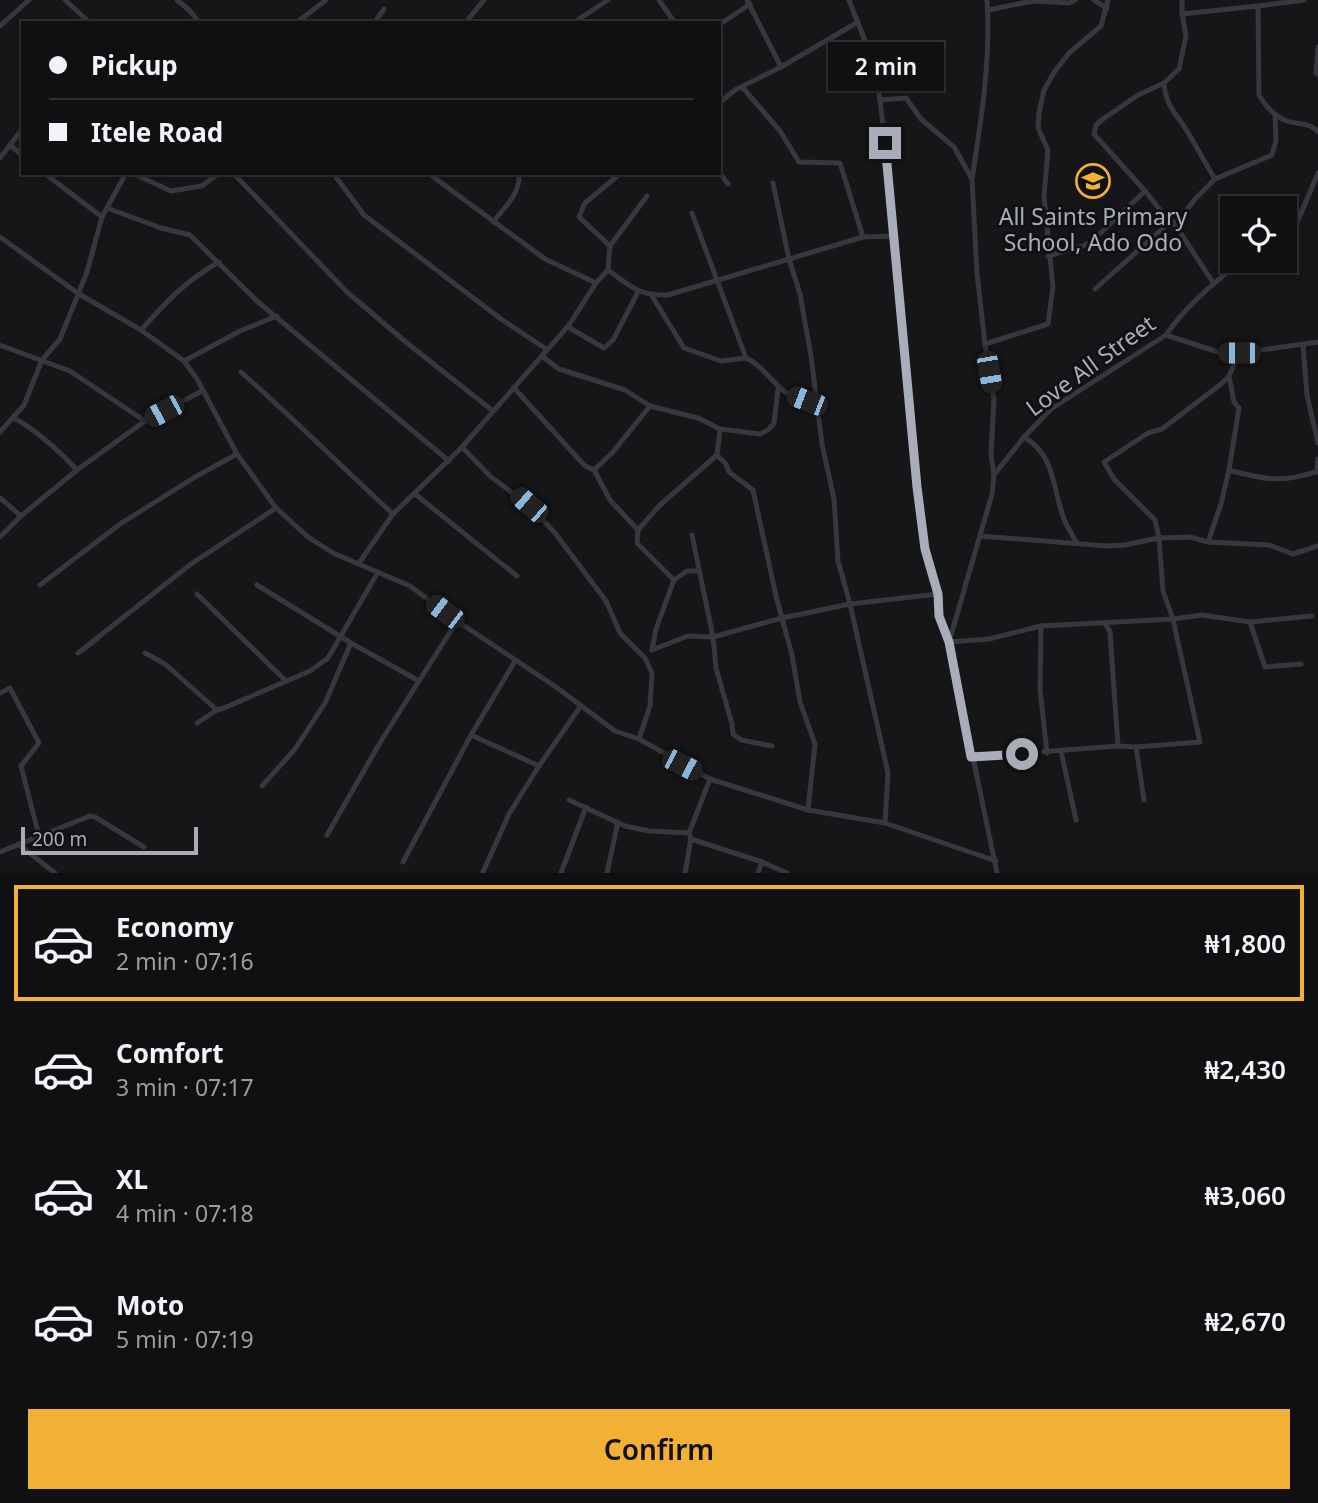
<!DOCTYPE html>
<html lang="en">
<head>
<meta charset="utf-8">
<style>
  body { margin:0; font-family:"Noto Sans",sans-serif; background:#1e1e20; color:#f1f3f6; height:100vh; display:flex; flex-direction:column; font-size:26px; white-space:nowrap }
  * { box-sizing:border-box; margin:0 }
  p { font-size:23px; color:#9c9d9f }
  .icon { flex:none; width:38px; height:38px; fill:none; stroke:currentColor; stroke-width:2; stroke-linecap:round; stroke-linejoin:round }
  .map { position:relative; height:873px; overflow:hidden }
  .details { display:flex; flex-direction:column; background:#101012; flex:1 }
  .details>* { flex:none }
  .guide { position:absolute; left:21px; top:21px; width:700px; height:154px; border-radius:0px; box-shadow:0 2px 5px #0004,0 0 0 2px #303032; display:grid; align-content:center; height:154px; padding:0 28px; background:#101012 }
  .controls { position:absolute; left:1220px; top:196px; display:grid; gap:14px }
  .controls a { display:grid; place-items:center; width:77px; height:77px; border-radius:0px; background:#101012; box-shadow:0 2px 5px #0004,0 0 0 2px #303032; font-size:35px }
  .scale { position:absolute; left:21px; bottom:18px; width:177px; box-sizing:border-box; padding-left:7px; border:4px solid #a8adb8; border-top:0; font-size:19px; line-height:24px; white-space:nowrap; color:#a8adb8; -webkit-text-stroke:5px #111113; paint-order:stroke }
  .end { position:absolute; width:32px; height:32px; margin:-16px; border:9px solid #a8adb8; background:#111; box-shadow:0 0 0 4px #111 }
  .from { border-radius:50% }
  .bubble { position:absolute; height:49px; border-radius:0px; background:#101012; box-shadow:0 2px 5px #0004,0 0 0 2px #303032; font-size:23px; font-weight:600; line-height:49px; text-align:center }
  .car { position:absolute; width:21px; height:42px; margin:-21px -10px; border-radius:9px; box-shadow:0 0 5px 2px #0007; background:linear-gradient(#222 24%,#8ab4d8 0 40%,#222 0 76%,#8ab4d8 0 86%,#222 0) }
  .guide b { display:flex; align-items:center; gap:24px; height:66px; font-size:26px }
  .guide b+b { border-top:2px solid #303032 }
  .guide i { width:18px; height:18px; background:#f1f3f6 }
  ul { padding:12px 0 0; list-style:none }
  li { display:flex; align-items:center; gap:21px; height:116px; margin:0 14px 10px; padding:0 14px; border:4px solid transparent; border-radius:0px }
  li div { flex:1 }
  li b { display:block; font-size:26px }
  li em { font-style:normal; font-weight:600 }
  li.active { border-color:#f2b134 }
  li>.icon { width:63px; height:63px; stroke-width:1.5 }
  .action { display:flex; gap:14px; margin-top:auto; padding:14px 28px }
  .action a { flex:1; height:80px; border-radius:0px; background:#f2b134; color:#111; font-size:28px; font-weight:600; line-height:80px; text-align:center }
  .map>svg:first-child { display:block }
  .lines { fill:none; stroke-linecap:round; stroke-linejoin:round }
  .minor { stroke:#37383d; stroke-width:5 }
  .route { stroke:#a8adb8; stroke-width:9 }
  .labels { text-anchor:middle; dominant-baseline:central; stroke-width:6; stroke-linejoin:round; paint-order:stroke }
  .poi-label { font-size:23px; fill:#a8adb8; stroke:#111113 }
  .street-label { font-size:23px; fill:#a8adb8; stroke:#111113 }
</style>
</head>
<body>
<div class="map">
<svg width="1318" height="873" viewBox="0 0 1318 873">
  <rect width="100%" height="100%" fill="#161618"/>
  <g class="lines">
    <g class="minor">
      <path d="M 65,0 L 90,23"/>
      <path d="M 177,0 L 189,10 L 200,23"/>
      <path d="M 659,0 L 675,23"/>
      <path d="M 747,0 L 781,67"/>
      <path d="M 849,0 L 874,64 L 880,100 L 890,185 L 893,236 L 917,487 L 925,549 L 938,594 L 939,616 L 949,642 L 997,873"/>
      <path d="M 1094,0 L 1107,8"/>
      <path d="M 1108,0 L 1101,26 L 1070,52 L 1055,71 L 1044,90 L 1039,113 L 1038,128 L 1048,150 L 1044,196 L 1053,287 L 1048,324 L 985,344 L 994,399 L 991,454 L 994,475 L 992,494 L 949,642 L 989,639 L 1041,626 L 1173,619 L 1202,615 L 1250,622 L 1312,616"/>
      <path d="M 1182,0 L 1182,14"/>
      <path d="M 1258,6 L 1304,0"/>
      <path d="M 988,10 L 1033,1 L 1069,3 L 1075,0"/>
      <path d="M 296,23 L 326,0"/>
      <path d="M 374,23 L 384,9"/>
      <path d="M 465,23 L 484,0"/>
      <path d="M 573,23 L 608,0"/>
      <path d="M 719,25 L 750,4"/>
      <path d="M 0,26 L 29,0"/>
      <path d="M 1318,47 L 1316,73 L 1318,74"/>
      <path d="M 1164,83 C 1166,107 1176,113 1187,131 C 1197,147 1205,163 1215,179"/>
      <path d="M 743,88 L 780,131 L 799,162 L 840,163 L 863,237"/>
      <path d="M 880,100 L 906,98 L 921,119 L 954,147 L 972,179 L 977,273 L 985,344"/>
      <path d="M 719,103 L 735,90 L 781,67 L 858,22"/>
      <path d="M 10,145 L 23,156"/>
      <path d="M 0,158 L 23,128"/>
      <path d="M 719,172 L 728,184"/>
      <path d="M 44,173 L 102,217"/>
      <path d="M 132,173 L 171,191 L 202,186 L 219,173"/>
      <path d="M 233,173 L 347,292 L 407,343 L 493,411"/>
      <path d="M 333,173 L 364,215 L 501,319 L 546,349"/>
      <path d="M 428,173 L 545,259 L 596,283"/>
      <path d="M 972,179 C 981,121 991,59 987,0"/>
      <path d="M 773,183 L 789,259 L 800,294 L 811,356 L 822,444 L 834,499 L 838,561 L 850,604 L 888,773 L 885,823"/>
      <path d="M 1145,191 L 1094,134 L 1096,125 L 1103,119 L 1138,95 L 1164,83 L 1179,69 L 1186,36 L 1182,14 L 1258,6 L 1259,95 C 1266,107 1274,116 1287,121 C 1299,125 1310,122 1318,132"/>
      <path d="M 107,208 L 161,228 L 190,235 L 258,302 L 449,461"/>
      <path d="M 692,213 L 746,358 C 773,370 780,407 818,398"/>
      <path d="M 493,222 C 505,207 521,193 519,173"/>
      <path d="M 0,237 L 79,294 L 141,330 L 184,361 L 197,379 L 237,454 L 276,508 L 308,537 L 333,553 L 410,586 L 457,621 L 556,687 L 615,731 L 639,739 L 710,779 L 808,810 L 885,823 L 996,861"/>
      <path d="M 1284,240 L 1294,230 L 1318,173"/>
      <path d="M 610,246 L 579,217 L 585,203 L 621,173"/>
      <path d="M 1048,256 L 1083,246 L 1091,242 L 1145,191 L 1170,222 L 1178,229 L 1214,284"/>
      <path d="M 608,270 C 630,286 639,296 668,295 L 863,237 L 893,236"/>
      <path d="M 1095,289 L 1170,222 L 1178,222 L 1195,199 L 1215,179 L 1272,155 L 1276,140 L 1275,114"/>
      <path d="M 652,296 L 684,348 L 721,361 L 746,358"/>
      <path d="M 569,325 L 568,327 L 604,348 L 613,340 L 638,292"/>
      <path d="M 141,330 C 167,301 184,282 219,262"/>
      <path d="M 1166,335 L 1221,353 L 1239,353 L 1318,342"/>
      <path d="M 0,345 L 70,371 L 145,421"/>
      <path d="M 1303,345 L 1307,395 L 1318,443"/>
      <path d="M 1239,353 L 1229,376 L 1221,384 L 1162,429 L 1148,433 L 1104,462 L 1114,479 L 1155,520 L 1159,538 L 1190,537 L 1208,542 L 1269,545 L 1293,554 L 1318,546"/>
      <path d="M 542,356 L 559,369 L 625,390 L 650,406 L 698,418 L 720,429 L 760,434 L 768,430 L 774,423 L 778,389"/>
      <path d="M 184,361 L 240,331 L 277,316"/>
      <path d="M 241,372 C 293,418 342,467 393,514"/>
      <path d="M 1229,376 L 1234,402 L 1239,408 L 1229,470"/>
      <path d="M 515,389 L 585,466 L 594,470 L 610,500 L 638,530 L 637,543 L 674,580 L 656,629 L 652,650"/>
      <path d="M 13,419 L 14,418 C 38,431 59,451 77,470"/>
      <path d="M 0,432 L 24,405 L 42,360 L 60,339 L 87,272 L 102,217 L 126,173"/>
      <path d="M 1024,437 C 1056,456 1052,488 1064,519 C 1067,527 1073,536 1077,543"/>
      <path d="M 462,447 L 491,477 L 529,505 L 555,533 L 606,601 L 620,633 L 645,658 L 652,673 L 650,706 L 639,739"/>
      <path d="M 717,455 L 726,464 L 729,472 L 753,490 L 776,596 L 792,655 L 800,702 L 815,744 L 808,810"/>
      <path d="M 594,470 L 612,453 L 650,406"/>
      <path d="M 1317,472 L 1318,459"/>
      <path d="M 994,475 L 1024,437 L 1051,409 L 1166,335 C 1186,306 1215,281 1243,261"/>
      <path d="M 415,494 L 517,576"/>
      <path d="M 0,498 L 21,516"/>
      <path d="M 638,530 L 660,505 L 717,455 L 720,429"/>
      <path d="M 692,535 L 713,637 L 716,668 L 732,724 L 733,734 L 741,740 L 772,746"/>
      <path d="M 0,537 L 21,516 L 77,470 L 145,421 L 202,391"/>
      <path d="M 1208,542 L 1221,504 L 1229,470 C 1264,480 1283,483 1318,471"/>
      <path d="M 359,563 L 393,514 L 462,447 L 569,325 L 596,283 L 608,270 L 610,246 L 647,196"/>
      <path d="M 674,580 L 687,571 L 698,571"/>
      <path d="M 40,585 L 120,524 L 195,477 L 237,454"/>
      <path d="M 257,585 L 351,643 L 325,703 L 295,749 L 262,786"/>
      <path d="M 197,594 L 286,681"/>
      <path d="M 1250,622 L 1265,667 L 1301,664"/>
      <path d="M 1105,623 L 1110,632 L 1118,746"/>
      <path d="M 1041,626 L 1040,689 L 1047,753"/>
      <path d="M 97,639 L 78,653 L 191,564 L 276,508"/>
      <path d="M 351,643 L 419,681"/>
      <path d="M 652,650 L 688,636 L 713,637 L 782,618 L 850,604 L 938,594"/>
      <path d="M 145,653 L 165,664 L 217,710 L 224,708 L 310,671 L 328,658 L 378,572"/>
      <path d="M 0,693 L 10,688 L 39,743 L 21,766 L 39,836"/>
      <path d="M 197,723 L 217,710"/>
      <path d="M 471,735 L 539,766"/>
      <path d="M 1136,747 L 1144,800"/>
      <path d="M 1061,751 L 1076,820"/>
      <path d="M 971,757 L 1118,746 L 1136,747 L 1200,742 L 1173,619 L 1163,591 L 1159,538 L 1125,545 L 1107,546 L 980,536"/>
      <path d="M 569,800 L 625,826 L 649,831 L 689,833"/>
      <path d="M 327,835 L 381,741 L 457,621"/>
      <path d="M 691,839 L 762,862 L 787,873"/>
      <path d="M 18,844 L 55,873"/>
      <path d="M 0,852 L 90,816 L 95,817 L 144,847"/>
      <path d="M 403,862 L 471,735 L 515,661"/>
      <path d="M 483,872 L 509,814 L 539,766 L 580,707"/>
      <path d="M 561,873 L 586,807"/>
      <path d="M 607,873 L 618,822"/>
      <path d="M 685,873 L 691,839 L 689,833 L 710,779"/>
      <path d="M 758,873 L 762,862"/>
    </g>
  </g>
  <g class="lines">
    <path class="route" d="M 885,143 L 917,487 L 925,549 L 938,594 L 939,616 L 949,642 L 971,757 L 1022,754"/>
  </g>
  <defs>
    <g id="school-ring" transform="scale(1.75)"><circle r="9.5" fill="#111113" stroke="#f2b134" stroke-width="1.5"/><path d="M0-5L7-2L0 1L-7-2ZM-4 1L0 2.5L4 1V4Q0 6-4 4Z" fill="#f2b134"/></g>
  </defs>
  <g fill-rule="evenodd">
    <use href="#school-ring" x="1093" y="181"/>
  </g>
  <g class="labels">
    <g class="poi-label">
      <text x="1093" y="216">All Saints Primary<tspan x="1093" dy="26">School, Ado Odo</tspan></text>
    </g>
    <g class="street-label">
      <text transform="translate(1090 365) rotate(-36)">Love All Street</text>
    </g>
  </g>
</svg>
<div class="controls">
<a><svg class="icon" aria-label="locate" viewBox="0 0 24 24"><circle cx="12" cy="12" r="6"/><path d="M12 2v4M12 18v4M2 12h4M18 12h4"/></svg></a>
</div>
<div class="scale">200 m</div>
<i class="end from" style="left:1022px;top:754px"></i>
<i class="end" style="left:885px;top:143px"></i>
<div class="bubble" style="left:828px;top:42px;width:116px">2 min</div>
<i class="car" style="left:1239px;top:353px;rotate:270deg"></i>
<i class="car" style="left:989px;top:372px;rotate:170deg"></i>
<i class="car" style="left:807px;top:401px;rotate:291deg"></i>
<i class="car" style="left:164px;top:411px;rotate:242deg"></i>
<i class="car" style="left:529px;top:505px;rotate:311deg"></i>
<i class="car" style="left:445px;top:612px;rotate:307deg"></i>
<i class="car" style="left:682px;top:765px;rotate:117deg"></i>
<div class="guide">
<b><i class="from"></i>Pickup</b>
<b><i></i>Itele Road</b>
</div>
</div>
<section class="details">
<ul>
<li class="active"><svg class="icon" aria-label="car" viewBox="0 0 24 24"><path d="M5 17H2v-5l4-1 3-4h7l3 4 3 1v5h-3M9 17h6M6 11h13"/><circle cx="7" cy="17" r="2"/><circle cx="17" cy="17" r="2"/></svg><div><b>Economy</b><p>2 min · 07:16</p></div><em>₦1,800</em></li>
<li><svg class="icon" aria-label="car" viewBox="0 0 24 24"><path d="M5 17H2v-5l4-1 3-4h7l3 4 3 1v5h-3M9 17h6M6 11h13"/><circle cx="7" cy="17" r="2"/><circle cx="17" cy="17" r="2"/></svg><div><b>Comfort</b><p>3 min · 07:17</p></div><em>₦2,430</em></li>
<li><svg class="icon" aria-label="car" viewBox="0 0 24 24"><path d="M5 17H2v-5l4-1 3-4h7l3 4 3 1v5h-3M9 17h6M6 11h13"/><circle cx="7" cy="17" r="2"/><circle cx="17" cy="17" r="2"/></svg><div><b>XL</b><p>4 min · 07:18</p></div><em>₦3,060</em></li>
<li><svg class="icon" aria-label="car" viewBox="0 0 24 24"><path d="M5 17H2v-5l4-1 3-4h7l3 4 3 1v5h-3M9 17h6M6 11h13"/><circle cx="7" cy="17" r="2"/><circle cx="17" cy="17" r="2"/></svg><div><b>Moto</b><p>5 min · 07:19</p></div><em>₦2,670</em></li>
</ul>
<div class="action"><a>Confirm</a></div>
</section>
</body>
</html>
